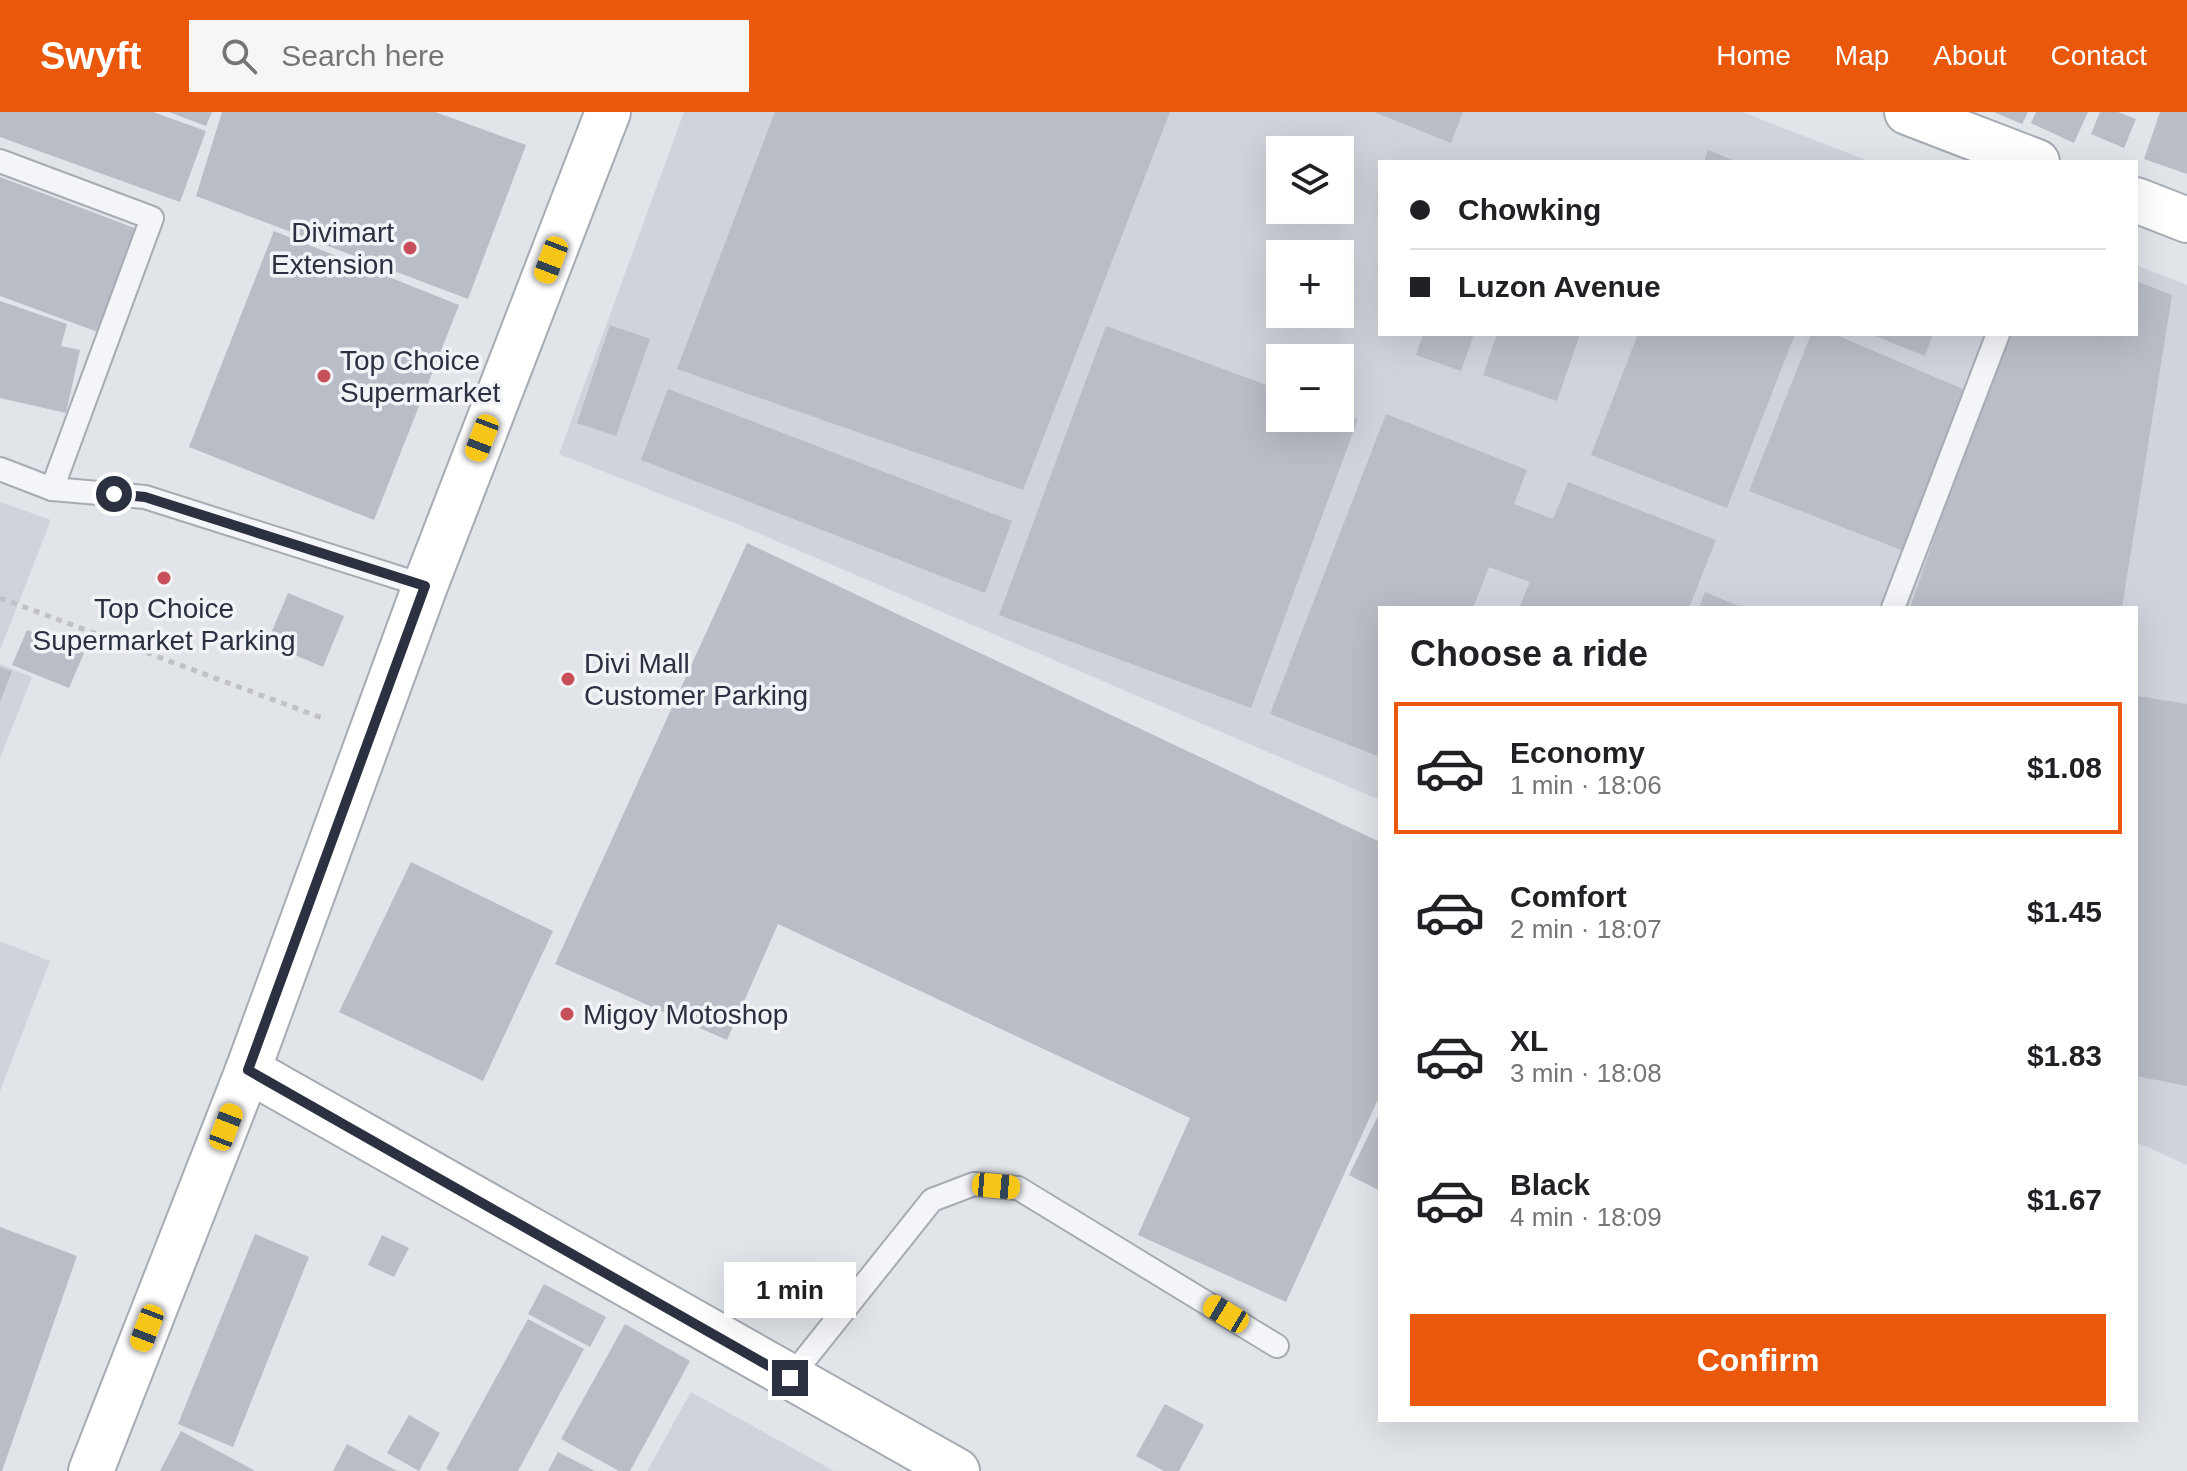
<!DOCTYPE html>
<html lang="en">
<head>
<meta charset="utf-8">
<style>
  body { margin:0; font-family:Arial,sans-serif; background:#f6f6f6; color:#202124; height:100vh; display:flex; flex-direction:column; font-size:30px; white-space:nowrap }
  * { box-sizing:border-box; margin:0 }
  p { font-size:26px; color:#757577 }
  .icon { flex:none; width:44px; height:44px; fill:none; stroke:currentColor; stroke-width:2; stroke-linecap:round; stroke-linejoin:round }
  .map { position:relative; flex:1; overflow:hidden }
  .side { position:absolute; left:1378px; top:494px; width:760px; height:816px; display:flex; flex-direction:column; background:#fff; border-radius:0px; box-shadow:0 8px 32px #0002 }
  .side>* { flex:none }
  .hud { position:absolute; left:1378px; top:48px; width:760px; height:176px; border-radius:0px; box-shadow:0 8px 32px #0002; display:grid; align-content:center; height:176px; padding:0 32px; background:#fff }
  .fabs { position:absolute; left:1266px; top:24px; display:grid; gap:16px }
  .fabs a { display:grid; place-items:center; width:88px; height:88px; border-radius:0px; background:#fff; box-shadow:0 8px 32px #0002; font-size:40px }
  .end { position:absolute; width:36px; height:36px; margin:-18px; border:10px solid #2b3140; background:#fff; box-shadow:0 0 0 4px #fff }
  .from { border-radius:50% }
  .bubble { position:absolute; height:56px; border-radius:0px; background:#fff; box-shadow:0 8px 32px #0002; font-size:26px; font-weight:800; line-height:56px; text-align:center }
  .car { position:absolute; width:24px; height:48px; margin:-24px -12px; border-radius:10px; box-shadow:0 0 6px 2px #0007; background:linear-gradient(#f5c518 24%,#345 0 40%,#f5c518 0 76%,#345 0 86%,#f5c518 0) }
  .hud b { display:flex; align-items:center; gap:28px; height:76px; font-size:30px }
  .hud b+b { border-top:2px solid #e0e0e0 }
  .hud i { width:20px; height:20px; background:#202124 }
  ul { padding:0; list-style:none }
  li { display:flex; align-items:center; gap:24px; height:132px; margin:0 16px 12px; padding:0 16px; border:4px solid transparent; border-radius:0px }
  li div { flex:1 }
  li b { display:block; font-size:30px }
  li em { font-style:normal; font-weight:800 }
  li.current { border-color:#ea580c }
  li>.icon { width:72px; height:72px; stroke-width:1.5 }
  h2 { padding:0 32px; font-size:36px; line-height:96px }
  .cta { display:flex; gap:16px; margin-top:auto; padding:16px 32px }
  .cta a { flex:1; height:92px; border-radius:0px; background:#ea580c; color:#fff; font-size:32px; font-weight:800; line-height:92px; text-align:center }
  header { display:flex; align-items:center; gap:48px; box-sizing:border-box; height:112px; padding:0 40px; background:#ea580c; color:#fff }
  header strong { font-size:38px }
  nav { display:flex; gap:44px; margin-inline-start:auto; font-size:28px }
  .search { width:560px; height:72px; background:#f6f6f6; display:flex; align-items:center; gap:20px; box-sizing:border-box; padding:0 28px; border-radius:0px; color:#757577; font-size:30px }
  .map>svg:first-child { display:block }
  .built { fill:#d0d3db; fill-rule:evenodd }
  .building { fill:#b9bdc6 }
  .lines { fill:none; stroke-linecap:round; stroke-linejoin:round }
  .lane-casing { stroke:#a7abb3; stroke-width:26 }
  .secondary-casing { stroke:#a7abb3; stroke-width:48 }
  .path { stroke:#c0c2c8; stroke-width:5; stroke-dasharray:6 6; stroke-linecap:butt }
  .lane { stroke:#f4f5f8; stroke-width:22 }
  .secondary { stroke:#fff; stroke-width:44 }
  .route { stroke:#2b3140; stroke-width:10 }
  .poi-dot { fill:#c64f5a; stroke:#f1f3f7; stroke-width:3 }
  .labels { text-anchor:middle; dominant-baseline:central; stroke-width:7; stroke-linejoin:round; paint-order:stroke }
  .poi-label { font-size:28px; fill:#2b3140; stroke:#f1f3f7; text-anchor:start }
</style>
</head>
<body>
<header>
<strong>Swyft</strong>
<div class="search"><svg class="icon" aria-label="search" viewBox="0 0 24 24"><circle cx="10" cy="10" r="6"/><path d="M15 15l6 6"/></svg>Search here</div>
<nav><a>Home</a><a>Map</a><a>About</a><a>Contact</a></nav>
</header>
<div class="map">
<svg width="2187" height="1359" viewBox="0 0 2187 1359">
  <rect width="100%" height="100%" fill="#e1e4e9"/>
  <g class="built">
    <path d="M 684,0 L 1742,0 L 1871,50 L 1380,50 L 1380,222 L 2136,222 L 2136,153 L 2187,173 L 2187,1053 L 2136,1030 L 2136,496 L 1380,496 L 1380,688 L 737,412 L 559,342 ZM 1280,38 L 1340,38 L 1340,98 L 1280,98 ZM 1280,142 L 1340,142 L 1340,202 L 1280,202 ZM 1280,246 L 1340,246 L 1340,306 L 1280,306 Z"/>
    <path d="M 0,390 L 51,408 L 0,538 Z"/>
    <path d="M 0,552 L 32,565 L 0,646 Z"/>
    <path d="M 0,829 L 50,849 L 0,979 Z"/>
    <path d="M 691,1280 L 787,1333 L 834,1359 L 647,1359 Z"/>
  </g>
  <g class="building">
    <path d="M 0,0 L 153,0 L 206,19 L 180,90 L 0,25 Z"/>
    <path d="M 169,0 L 212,0 L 206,14 Z"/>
    <path d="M 222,0 L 435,0 L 526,33 L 468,187 L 196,84 Z"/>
    <path d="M 775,0 L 1170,0 L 1023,378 L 677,257 Z"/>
    <path d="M 1374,0 L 1463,0 L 1451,31 Z"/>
    <path d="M 1994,0 L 2028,0 L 2022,12 Z"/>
    <path d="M 2036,0 L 2088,0 L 2074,31 L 2031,11 Z"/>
    <path d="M 2100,0 L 2118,0 L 2136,7 L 2124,36 L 2091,22 Z"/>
    <path d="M 2160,0 L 2187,0 L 2187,62 L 2144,47 Z"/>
    <path d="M 1708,38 L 1738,50 L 1704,50 Z"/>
    <path d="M 0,65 L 137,117 L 98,220 L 0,184 Z"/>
    <path d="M 274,119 L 459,193 L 374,408 L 189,335 Z"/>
    <path d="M 2136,169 L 2172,183 L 2122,496 L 1910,496 L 2005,222 L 2136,222 Z"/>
    <path d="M 0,189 L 67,212 L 61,234 L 80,238 L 66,301 L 0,286 Z"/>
    <path d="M 610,213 L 650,227 L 616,324 L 577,311 Z"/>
    <path d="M 1106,214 L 1280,278 L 1280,306 L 1340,306 L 1340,301 L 1358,307 L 1251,596 L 999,503 Z"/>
    <path d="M 1423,222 L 1474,222 L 1461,259 L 1416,243 Z"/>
    <path d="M 1497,222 L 1580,222 L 1557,289 L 1483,263 Z"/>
    <path d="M 1638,222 L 1795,222 L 1727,396 L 1591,343 Z"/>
    <path d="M 1811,222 L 1834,222 L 1965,278 L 1904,439 L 1749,379 Z"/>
    <path d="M 1870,222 L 1933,222 L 1925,244 Z"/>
    <path d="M 668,277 L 1012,409 L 985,481 L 641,348 Z"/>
    <path d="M 1386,302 L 1527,358 L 1514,392 L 1553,407 L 1568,370 L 1716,428 L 1689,496 L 1519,496 L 1530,470 L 1489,455 L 1473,496 L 1380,496 L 1380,645 L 1270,602 Z"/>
    <path d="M 747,431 L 1380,730 L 1380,983 L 1286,1190 L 1138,1123 L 1190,1006 L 778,812 L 727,928 L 555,852 Z"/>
    <path d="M 1705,480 L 1744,496 L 1699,496 Z"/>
    <path d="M 288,481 L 344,504 L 323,555 L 267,531 Z"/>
    <path d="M 27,518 L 84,541 L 69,576 L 12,553 Z"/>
    <path d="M 0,555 L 12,559 L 0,590 Z"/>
    <path d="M 2138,584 L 2187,592 L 2187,974 L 2136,964 Z"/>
    <path d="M 411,750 L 553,819 L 483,969 L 339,900 Z"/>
    <path d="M 1380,1000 L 1380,1079 L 1349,1063 Z"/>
    <path d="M 0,1115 L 77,1144 L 2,1359 L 0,1359 Z"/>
    <path d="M 255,1122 L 309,1145 L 233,1335 L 178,1312 Z"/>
    <path d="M 382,1123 L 409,1136 L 394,1165 L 368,1153 Z"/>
    <path d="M 544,1172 L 606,1205 L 590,1235 L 528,1202 Z"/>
    <path d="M 528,1207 L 584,1237 L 518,1359 L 450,1359 L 446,1357 Z"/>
    <path d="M 625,1212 L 690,1249 L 630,1359 L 619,1359 L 561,1327 Z"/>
    <path d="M 1165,1292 L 1204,1313 L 1179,1359 L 1164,1359 L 1136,1344 Z"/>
    <path d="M 409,1303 L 440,1321 L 419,1359 L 387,1341 Z"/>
    <path d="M 181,1319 L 255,1359 L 160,1359 Z"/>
    <path d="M 347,1332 L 397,1359 L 333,1359 Z"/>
    <path d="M 558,1340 L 595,1359 L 548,1359 Z"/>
  </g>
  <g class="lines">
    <g class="lane-casing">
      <g id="lane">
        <path d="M 0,49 L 152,106 L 52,377"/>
        <path d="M 0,357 L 52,377 L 145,385 L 425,474"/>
        <path d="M 1893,496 L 1998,222"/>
        <path d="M 790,1266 L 932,1088 L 974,1072 L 1018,1076 L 1277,1234"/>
      </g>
    </g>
    <g class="secondary-casing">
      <g id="secondary">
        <path d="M 1907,0 L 2037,50"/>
        <path d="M 2136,88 L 2187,108"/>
        <path d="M 248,958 L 957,1359"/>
        <path d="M 91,1359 L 248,958 L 425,474 L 608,0"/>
      </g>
    </g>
    <path class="path" d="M 0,486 L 325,607"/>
    <use href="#lane" class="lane"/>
    <use href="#secondary" class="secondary"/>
  </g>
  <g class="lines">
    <path class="route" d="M 114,382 L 145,385 L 425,474 L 248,958 L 790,1266"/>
  </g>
  <g class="poi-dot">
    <circle cx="410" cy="136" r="8"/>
    <circle cx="324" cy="264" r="8"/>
    <circle cx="164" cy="466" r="8"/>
    <circle cx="568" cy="567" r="8"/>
    <circle cx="567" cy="902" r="8"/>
  </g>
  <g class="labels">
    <g class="poi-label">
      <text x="394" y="120" text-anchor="end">Divimart<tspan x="394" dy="32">Extension</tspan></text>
      <text x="340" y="248">Top Choice<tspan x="340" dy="32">Supermarket</tspan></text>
      <text x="164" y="496" text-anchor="middle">Top Choice<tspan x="164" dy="32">Supermarket Parking</tspan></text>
      <text x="584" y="551">Divi Mall<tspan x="584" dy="32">Customer Parking</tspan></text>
      <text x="583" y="902">Migoy Motoshop</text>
    </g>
  </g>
</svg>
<div class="fabs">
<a><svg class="icon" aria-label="layers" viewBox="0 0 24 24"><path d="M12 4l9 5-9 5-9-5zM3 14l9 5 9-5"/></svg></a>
<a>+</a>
<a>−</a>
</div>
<i class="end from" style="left:114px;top:382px"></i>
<i class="end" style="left:790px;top:1266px"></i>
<div class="bubble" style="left:724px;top:1150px;width:132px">1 min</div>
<i class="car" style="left:551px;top:148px;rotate:201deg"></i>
<i class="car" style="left:482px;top:326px;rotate:201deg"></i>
<i class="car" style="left:226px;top:1015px;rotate:21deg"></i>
<i class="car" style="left:996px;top:1074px;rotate:95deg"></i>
<i class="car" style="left:1226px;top:1202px;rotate:301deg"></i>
<i class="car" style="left:147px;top:1216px;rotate:201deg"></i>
<div class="hud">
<b><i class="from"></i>Chowking</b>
<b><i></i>Luzon Avenue</b>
</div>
<section class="side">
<h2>Choose a ride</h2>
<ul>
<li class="current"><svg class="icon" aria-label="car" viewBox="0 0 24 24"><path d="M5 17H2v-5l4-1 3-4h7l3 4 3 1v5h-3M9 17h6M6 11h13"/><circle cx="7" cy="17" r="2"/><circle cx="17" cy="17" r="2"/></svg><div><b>Economy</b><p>1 min · 18:06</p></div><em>$1.08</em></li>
<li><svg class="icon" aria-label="car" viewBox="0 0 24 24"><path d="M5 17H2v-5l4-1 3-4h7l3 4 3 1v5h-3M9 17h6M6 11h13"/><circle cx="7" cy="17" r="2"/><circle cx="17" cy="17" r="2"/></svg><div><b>Comfort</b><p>2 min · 18:07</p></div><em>$1.45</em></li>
<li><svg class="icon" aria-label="car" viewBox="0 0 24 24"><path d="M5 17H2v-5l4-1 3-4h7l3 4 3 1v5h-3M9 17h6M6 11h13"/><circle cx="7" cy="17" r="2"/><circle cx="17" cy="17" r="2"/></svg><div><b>XL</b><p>3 min · 18:08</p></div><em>$1.83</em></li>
<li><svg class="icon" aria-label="car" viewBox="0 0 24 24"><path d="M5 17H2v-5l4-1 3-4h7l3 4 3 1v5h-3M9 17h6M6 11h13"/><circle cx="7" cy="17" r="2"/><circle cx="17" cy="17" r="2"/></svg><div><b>Black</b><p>4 min · 18:09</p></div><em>$1.67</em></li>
</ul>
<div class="cta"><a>Confirm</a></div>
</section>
</div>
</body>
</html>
